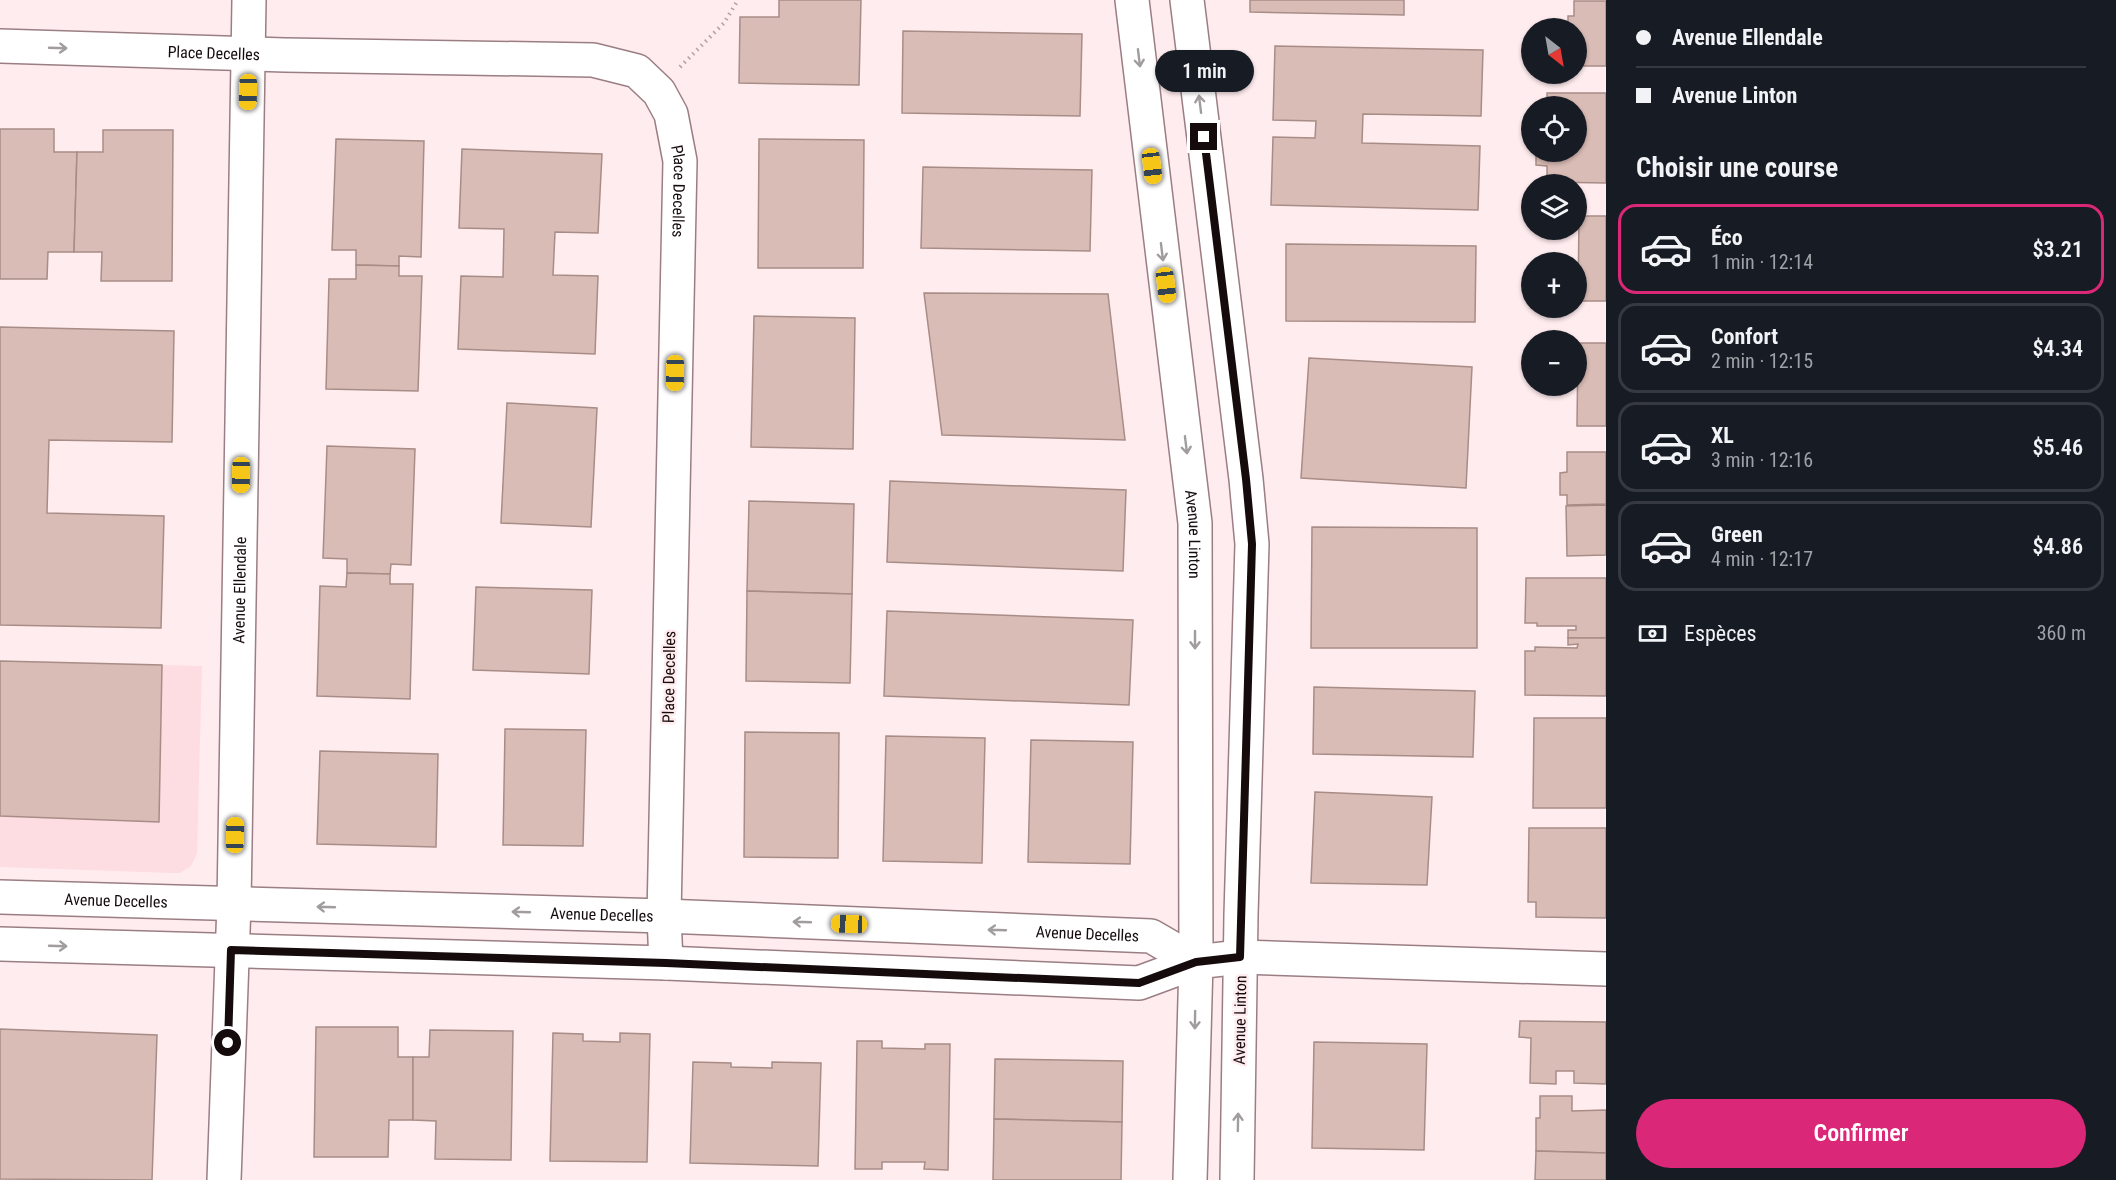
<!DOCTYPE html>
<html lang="fr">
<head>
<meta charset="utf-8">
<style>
  body { margin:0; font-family:"Roboto Condensed",sans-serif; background:#242831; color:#f1f3f6; height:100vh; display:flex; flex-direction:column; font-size:22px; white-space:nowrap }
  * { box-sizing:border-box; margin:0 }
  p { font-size:20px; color:#9ea1a6 }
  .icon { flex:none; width:33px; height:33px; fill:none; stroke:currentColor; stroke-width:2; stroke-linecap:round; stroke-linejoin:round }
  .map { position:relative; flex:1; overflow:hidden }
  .side { display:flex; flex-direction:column; background:#171b24; width:510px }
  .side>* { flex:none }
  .banner { display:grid; align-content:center; height:132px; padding:0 30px; background:#171b24 }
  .needle { width:39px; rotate:149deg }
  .buttons { position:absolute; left:1521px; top:18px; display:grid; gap:12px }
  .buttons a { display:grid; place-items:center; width:66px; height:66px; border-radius:50%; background:#171b24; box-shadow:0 2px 4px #0004; font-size:30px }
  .end { position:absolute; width:27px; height:27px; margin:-14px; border:8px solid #150b0d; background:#fff; box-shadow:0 0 0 3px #fff }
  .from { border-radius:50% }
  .bubble { position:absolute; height:42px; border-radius:21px; background:#171b24; box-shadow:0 2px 4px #0004; font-size:20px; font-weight:600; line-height:42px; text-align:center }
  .car { position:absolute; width:18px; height:36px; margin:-18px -9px; border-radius:8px; box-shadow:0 0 4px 2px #0007; background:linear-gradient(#f5c518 24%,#345 0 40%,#f5c518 0 76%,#345 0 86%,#f5c518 0) }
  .banner b { display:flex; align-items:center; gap:21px; height:57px; font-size:22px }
  .banner b+b { border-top:2px solid #363941 }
  .banner i { width:15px; height:15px; background:#f1f3f6 }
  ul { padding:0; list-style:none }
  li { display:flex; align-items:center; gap:18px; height:90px; margin:0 12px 9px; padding:0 18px; border:3px solid #363941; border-radius:18px }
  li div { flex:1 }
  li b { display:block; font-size:22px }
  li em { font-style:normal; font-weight:600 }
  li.selected { border-color:#db2777 }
  li>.icon { width:54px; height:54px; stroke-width:1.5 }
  h2 { padding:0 30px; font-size:27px; line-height:72px }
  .pay { display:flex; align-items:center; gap:15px; height:66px; padding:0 30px; font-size:22px }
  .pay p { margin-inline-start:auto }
  .primary-button { display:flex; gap:12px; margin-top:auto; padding:12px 30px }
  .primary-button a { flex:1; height:69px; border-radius:36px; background:#db2777; color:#fff; font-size:24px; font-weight:600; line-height:69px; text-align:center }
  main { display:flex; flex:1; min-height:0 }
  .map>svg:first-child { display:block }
  .built { fill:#fddde2 }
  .building { fill:#dabcb6; stroke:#a88c86; stroke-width:1.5 }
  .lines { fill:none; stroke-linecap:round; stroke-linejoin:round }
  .minor-casing { stroke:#9a7e83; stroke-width:36 }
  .tertiary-casing { stroke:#9a7e83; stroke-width:36 }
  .path { stroke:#b2a2a4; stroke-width:4; stroke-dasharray:1.5 4.5; stroke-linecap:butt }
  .minor { stroke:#fff; stroke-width:33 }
  .tertiary { stroke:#fff; stroke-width:33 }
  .oneway { stroke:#a19d9e }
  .route { stroke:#150b0d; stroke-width:8 }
  .labels { text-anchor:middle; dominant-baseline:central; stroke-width:5; stroke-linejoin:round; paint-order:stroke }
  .street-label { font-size:16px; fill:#150b0d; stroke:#ffecef }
</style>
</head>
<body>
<main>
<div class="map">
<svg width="1606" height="1180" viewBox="0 0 1606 1180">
  <rect width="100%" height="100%" fill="#ffecef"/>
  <path class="built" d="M 0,661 L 202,666 L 197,853 L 191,866 L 180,873 L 172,873 L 0,867 Z"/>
  <g class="building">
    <path d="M 779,0 L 861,0 L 859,85 L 739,83 L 740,17 L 779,17 Z"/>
    <path d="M 1250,0 L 1404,0 L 1404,15 L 1250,12 Z"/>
    <path d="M 1574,1 L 1606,1 L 1606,66 L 1576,66 L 1576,28 L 1568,28 L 1568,16 L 1574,16 Z"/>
    <path d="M 903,31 L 1082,34 L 1080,116 L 902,113 Z"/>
    <path d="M 1275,46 L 1483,50 L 1481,116 L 1363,114 L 1362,143 L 1480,146 L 1478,210 L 1271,205 L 1273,137 L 1315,138 L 1316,121 L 1273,120 Z"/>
    <path d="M 1547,93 L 1606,93 L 1606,183 L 1547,182 L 1547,166 L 1536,165 L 1536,152 L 1576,152 L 1576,106 L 1547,106 Z"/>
    <path d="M 0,129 L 54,129 L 54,152 L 77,152 L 74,252 L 48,252 L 47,279 L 0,279 Z"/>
    <path d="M 103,130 L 173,130 L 172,281 L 101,281 L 102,252 L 74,252 L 77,152 L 103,152 Z"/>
    <path d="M 336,139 L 424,141 L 421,257 L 399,256 L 399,266 L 356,265 L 356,250 L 332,250 Z"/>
    <path d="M 759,139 L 864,140 L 863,268 L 758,268 Z"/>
    <path d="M 462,149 L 602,154 L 598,233 L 555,232 L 553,275 L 598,276 L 595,354 L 458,349 L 461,276 L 503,277 L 504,229 L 459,228 Z"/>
    <path d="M 923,167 L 1092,170 L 1090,251 L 921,248 Z"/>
    <path d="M 1579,216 L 1606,216 L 1606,301 L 1578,301 Z"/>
    <path d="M 1286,244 L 1476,246 L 1475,322 L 1286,321 Z"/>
    <path d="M 356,265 L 399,266 L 399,276 L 422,276 L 418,391 L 326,389 L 329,279 L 356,279 Z"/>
    <path d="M 924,293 L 1108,294 L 1125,440 L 942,435 Z"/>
    <path d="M 754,316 L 855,318 L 853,449 L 751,447 Z"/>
    <path d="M 0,327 L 174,331 L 172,442 L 49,440 L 47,513 L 164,516 L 161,628 L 0,625 Z"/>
    <path d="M 1578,343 L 1606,343 L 1606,426 L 1577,426 Z"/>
    <path d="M 1309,358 L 1472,367 L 1466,488 L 1301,478 Z"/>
    <path d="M 507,403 L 597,408 L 591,527 L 501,523 Z"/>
    <path d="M 327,446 L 415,449 L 411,565 L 391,564 L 390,574 L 347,573 L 347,559 L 323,558 Z"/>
    <path d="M 1567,452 L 1606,452 L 1606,504 L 1567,505 L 1567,495 L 1560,495 L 1560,473 L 1567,472 Z"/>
    <path d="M 890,481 L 1126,490 L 1123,571 L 887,562 Z"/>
    <path d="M 749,501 L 854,504 L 852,594 L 747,591 Z"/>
    <path d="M 1606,505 L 1606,555 L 1567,556 L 1566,506 Z"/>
    <path d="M 1312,527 L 1477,528 L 1477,648 L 1311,648 Z"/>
    <path d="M 347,573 L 390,574 L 390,584 L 413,584 L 410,699 L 317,696 L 320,586 L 346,587 Z"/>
    <path d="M 1526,578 L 1606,578 L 1606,638 L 1568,638 L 1568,630 L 1576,630 L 1576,626 L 1537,626 L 1537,623 L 1525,623 Z"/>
    <path d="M 476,587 L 592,590 L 589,674 L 473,670 Z"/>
    <path d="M 747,591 L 852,594 L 850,683 L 746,681 Z"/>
    <path d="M 887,611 L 1133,620 L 1129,705 L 884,696 Z"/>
    <path d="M 1568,638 L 1606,638 L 1606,696 L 1525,695 L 1525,651 L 1535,651 L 1535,647 L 1577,648 L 1578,644 L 1568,645 Z"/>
    <path d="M 0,661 L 162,665 L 159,822 L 0,816 Z"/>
    <path d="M 1314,687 L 1475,691 L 1473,757 L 1313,754 Z"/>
    <path d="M 1534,718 L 1606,718 L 1606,808 L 1533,808 Z"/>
    <path d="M 505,729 L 586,730 L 583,846 L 503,845 Z"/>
    <path d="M 745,732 L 839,733 L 838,858 L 744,857 Z"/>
    <path d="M 886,736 L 985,738 L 982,863 L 883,861 Z"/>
    <path d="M 1031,740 L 1133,742 L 1130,864 L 1028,862 Z"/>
    <path d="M 320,751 L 438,754 L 436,847 L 317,844 Z"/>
    <path d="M 1315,792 L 1432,797 L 1427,885 L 1311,883 Z"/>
    <path d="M 1529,828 L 1606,828 L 1606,918 L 1536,917 L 1536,902 L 1528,902 Z"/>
    <path d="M 1520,1021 L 1606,1022 L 1606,1084 L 1574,1083 L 1574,1071 L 1556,1071 L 1556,1084 L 1530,1083 L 1531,1038 L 1519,1037 Z"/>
    <path d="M 316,1027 L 398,1027 L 398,1057 L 413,1057 L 413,1120 L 389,1120 L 388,1157 L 314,1157 Z"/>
    <path d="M 0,1029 L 157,1035 L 152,1180 L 0,1179 Z"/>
    <path d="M 430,1030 L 513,1031 L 511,1160 L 435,1159 L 436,1121 L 413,1120 L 413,1057 L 429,1057 Z"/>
    <path d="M 553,1033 L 583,1034 L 583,1041 L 620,1042 L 620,1033 L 650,1034 L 647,1162 L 550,1161 Z"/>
    <path d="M 857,1041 L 882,1041 L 882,1048 L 925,1049 L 925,1044 L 950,1044 L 948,1170 L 924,1169 L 925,1162 L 882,1162 L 882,1169 L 855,1169 Z"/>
    <path d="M 1314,1042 L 1427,1044 L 1424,1150 L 1312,1148 Z"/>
    <path d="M 995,1059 L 1123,1061 L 1122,1122 L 994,1119 Z"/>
    <path d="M 693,1062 L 731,1063 L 731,1067 L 772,1068 L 772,1062 L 821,1063 L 818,1166 L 690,1163 Z"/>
    <path d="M 1540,1096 L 1572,1096 L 1572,1111 L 1606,1110 L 1606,1153 L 1536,1151 L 1536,1118 L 1540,1118 Z"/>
    <path d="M 994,1119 L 1122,1122 L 1121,1180 L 993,1180 Z"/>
    <path d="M 1536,1151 L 1606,1153 L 1606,1180 L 1535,1180 Z"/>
  </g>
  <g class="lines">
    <g class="minor-casing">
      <g id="minor">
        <path id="s1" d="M 1132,0 L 1195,523 L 1196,962 L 1190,1180"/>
        <path d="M 1187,0 L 1246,479 L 1252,544 L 1241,915 L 1237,1180"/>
        <path id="s2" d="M 0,46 L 285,55 L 593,60 L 637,71 L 659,92 L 671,114 L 680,161 L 664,916 L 666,963"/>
        <path id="s3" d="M 224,1180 L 234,904 L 249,0"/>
      </g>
    </g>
    <g class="tertiary-casing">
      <g id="tertiary">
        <path id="s4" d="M 0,897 L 664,916 L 1151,936 L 1196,962"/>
        <path d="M 0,944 L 666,963 L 1139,983 L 1196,962 L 1240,957 L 1606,969"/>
      </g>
    </g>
    <path class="path" d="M 680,67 L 724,23 L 738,0"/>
    <use href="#minor" class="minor"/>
    <use href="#tertiary" class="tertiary"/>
  </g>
  <defs><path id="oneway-shaft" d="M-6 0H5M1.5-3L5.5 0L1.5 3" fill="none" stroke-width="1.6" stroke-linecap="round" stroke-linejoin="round" transform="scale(1.5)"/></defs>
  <g class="oneway">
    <use href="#oneway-shaft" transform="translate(58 48) rotate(2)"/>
    <use href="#oneway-shaft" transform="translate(1139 58) rotate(83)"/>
    <use href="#oneway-shaft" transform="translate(1200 104) rotate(-97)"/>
    <use href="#oneway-shaft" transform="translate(1162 252) rotate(83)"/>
    <use href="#oneway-shaft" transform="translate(1186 445) rotate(83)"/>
    <use href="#oneway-shaft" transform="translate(1195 640) rotate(90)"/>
    <use href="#oneway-shaft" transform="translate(326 907) rotate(-178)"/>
    <use href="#oneway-shaft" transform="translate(521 912) rotate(-178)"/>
    <use href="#oneway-shaft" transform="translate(802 922) rotate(-178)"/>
    <use href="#oneway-shaft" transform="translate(997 930) rotate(-178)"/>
    <use href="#oneway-shaft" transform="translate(58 946) rotate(2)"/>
    <use href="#oneway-shaft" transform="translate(1195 1020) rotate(91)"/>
    <use href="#oneway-shaft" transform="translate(1238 1122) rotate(-89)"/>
  </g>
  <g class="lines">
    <path class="route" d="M 228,1043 L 231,950 L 666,963 L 1139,983 L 1196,962 L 1240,957 L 1252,544 L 1246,479 L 1204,137"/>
  </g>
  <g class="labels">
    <g class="street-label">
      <text stroke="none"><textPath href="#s2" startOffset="214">Place Decelles</textPath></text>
      <text stroke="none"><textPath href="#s2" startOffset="772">Place Decelles</textPath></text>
      <text stroke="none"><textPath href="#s1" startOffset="538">Avenue Linton</textPath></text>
      <text stroke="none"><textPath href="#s3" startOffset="590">Avenue Ellendale</textPath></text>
      <text transform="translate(669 677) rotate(-89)">Place Decelles</text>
      <text stroke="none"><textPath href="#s4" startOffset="116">Avenue Decelles</textPath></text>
      <text stroke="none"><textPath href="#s4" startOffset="602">Avenue Decelles</textPath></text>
      <text stroke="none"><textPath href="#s4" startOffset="1088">Avenue Decelles</textPath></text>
      <text transform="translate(1240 1020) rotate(-89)">Avenue Linton</text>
    </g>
  </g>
</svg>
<div class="buttons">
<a><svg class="needle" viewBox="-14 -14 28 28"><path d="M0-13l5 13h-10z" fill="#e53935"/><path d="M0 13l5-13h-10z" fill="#9ea1a6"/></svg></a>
<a><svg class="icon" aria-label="locate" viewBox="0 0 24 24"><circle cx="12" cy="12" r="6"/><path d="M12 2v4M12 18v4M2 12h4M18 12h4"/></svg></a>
<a><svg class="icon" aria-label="layers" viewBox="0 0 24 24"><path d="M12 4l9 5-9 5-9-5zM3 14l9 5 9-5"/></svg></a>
<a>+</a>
<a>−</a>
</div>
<i class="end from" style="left:228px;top:1043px"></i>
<i class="end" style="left:1204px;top:137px"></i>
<div class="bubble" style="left:1155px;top:50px;width:99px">1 min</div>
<i class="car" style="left:248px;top:92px;rotate:181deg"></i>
<i class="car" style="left:1152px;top:166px;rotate:173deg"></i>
<i class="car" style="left:1166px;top:285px;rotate:173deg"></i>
<i class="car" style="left:675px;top:373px;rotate:181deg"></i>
<i class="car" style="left:241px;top:475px;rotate:181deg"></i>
<i class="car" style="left:235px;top:835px;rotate:1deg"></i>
<i class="car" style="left:849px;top:924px;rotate:272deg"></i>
</div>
<section class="side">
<div class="banner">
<b><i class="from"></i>Avenue Ellendale</b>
<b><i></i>Avenue Linton</b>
</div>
<h2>Choisir une course</h2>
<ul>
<li class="selected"><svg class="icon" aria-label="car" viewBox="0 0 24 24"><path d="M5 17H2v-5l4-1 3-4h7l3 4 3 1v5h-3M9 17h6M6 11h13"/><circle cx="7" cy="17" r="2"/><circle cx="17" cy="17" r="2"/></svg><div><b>Éco</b><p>1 min · 12:14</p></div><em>$3.21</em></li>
<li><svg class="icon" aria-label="car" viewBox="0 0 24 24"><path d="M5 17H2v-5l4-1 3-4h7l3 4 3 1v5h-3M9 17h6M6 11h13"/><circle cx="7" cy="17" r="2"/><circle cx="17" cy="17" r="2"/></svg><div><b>Confort</b><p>2 min · 12:15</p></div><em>$4.34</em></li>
<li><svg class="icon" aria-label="car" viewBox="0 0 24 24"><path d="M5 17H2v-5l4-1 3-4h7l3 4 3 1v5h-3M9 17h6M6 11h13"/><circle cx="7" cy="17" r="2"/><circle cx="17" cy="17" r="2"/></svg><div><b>XL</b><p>3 min · 12:16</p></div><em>$5.46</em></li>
<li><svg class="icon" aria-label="car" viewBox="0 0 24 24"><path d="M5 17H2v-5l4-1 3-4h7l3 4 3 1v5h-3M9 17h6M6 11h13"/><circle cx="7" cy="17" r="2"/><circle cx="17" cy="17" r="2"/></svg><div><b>Green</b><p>4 min · 12:17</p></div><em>$4.86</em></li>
</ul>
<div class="pay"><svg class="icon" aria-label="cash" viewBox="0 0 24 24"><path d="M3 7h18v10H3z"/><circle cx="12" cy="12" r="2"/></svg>Espèces<p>360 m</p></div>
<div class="primary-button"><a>Confirmer</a></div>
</section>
</main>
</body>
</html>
